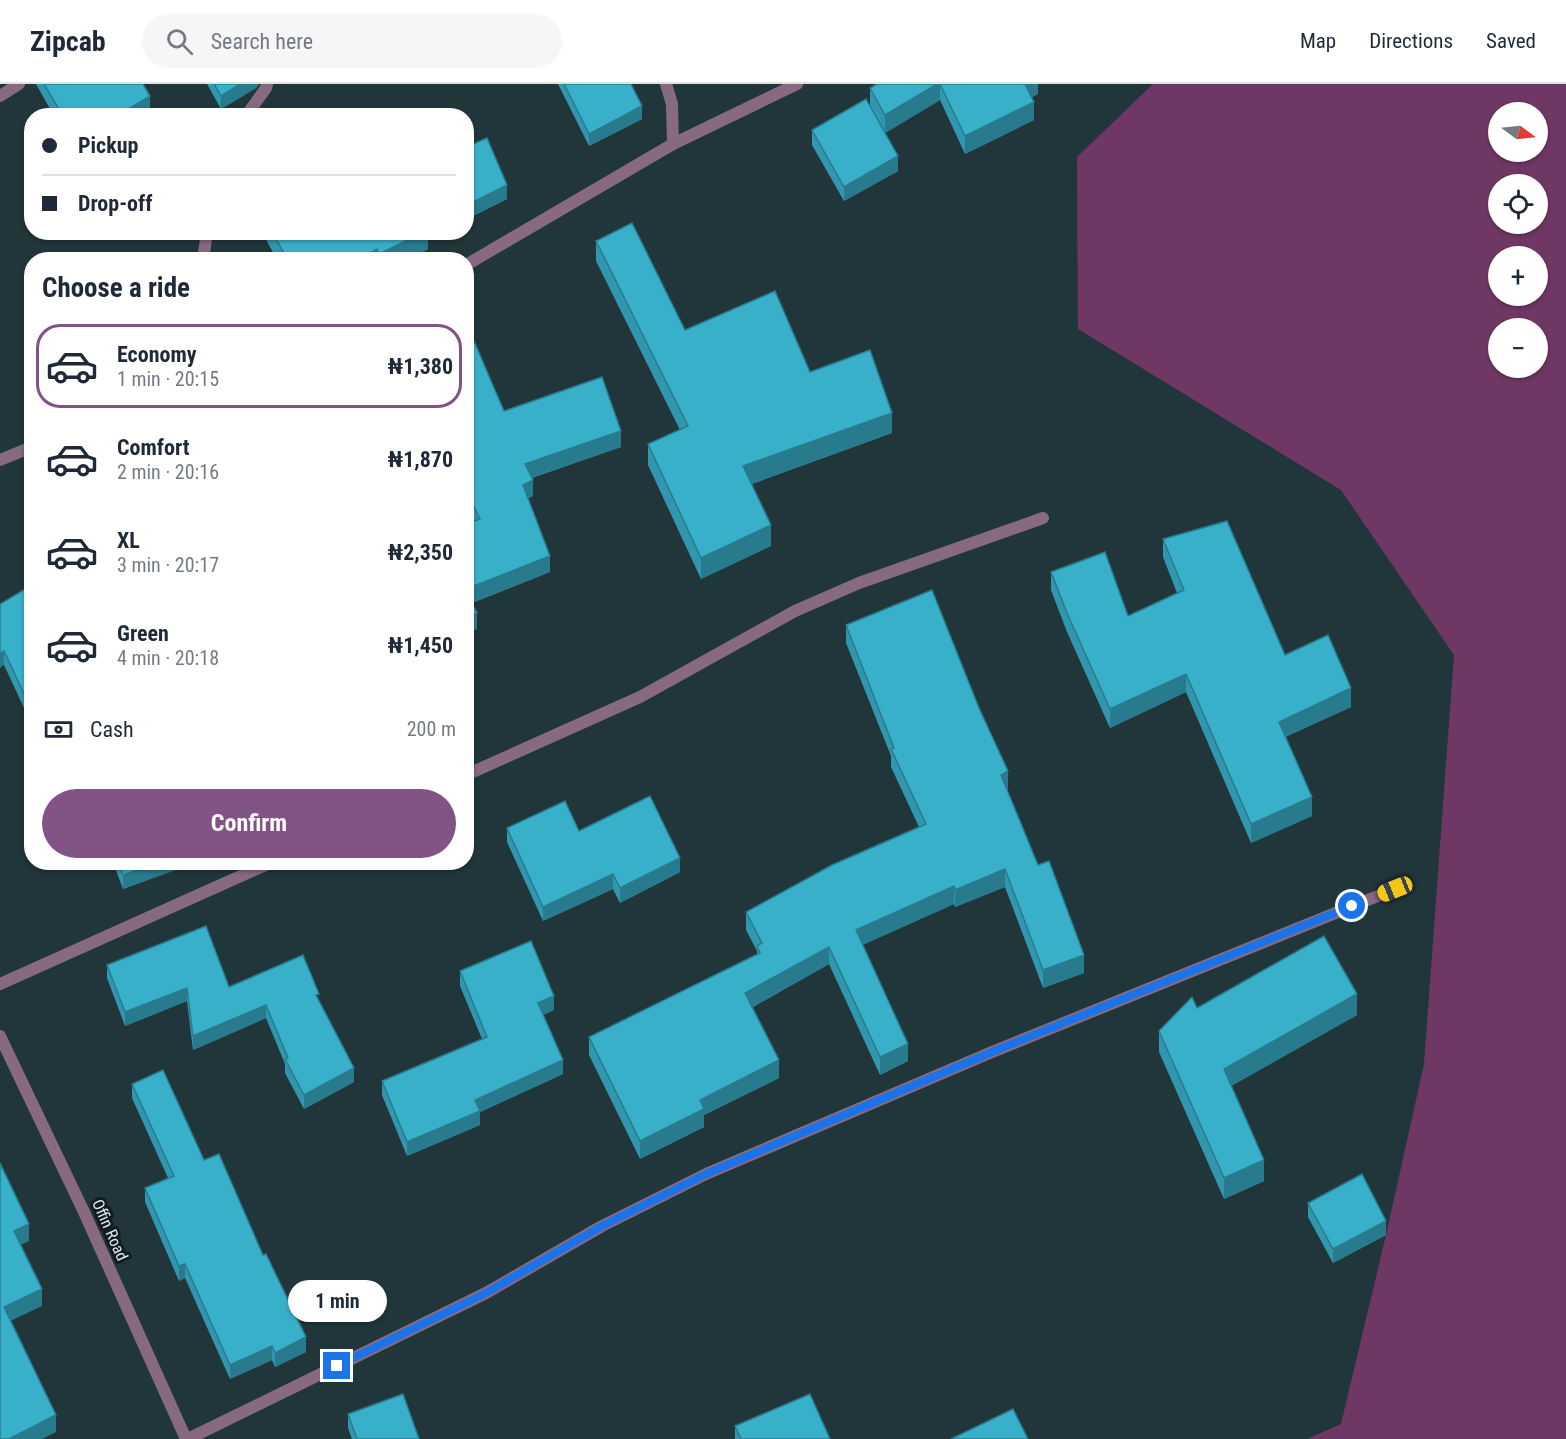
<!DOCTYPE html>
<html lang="en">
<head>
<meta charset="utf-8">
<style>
  body { margin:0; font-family:"Roboto Condensed",sans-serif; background:#f6f6f7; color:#1f2937; height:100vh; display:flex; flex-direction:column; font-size:22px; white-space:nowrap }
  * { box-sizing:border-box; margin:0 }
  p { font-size:20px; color:#747a83 }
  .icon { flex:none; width:33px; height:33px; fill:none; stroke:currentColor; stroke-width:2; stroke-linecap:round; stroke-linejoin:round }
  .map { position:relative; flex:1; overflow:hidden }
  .panel { position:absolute; left:24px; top:168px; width:450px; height:618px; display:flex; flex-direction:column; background:#fff; border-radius:24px; box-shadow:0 2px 4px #0004 }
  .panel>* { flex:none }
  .guide { position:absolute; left:24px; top:24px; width:450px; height:132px; border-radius:24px; box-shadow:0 2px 4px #0004; display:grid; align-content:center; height:132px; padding:0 18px; background:#fff }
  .needle { width:39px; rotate:105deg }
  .tools { position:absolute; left:1488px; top:18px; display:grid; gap:12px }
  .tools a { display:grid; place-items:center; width:60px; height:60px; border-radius:50%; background:#fff; box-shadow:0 2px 4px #0004; font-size:30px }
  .end { position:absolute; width:27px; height:27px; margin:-14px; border:8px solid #1a73e8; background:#fff; box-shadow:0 0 0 3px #fff }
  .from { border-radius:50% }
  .bubble { position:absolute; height:42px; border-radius:21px; background:#fff; box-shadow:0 2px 4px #0004; font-size:20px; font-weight:700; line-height:42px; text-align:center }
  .car { position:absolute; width:18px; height:36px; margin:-18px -9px; border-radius:8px; box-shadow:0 0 4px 2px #0007; background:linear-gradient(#f5c518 24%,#345 0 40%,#f5c518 0 76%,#345 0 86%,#f5c518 0) }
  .guide b { display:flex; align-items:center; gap:21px; height:57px; font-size:22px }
  .guide b+b { border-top:2px solid #e0e1e3 }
  .guide i { width:15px; height:15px; background:#1f2937 }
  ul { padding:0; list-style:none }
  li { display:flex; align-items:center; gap:18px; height:84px; margin:0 12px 9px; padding:0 6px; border:3px solid transparent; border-radius:24px }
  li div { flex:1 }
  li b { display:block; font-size:22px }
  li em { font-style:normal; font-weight:700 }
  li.on { border-color:#825385 }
  li>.icon { width:54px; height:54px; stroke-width:1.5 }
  h2 { padding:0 18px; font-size:27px; line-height:72px }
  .pay { display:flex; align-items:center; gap:15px; height:66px; padding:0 18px; font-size:22px }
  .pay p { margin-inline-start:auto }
  .action { display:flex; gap:12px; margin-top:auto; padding:12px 18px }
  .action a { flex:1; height:69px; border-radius:36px; background:#825385; color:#fff; font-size:24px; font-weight:700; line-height:69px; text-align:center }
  header { display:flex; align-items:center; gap:36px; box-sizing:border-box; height:84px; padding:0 30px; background:#fff; border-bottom:2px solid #e0e1e3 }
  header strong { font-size:28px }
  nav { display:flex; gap:33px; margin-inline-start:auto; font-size:21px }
  .search { width:420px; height:54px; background:#f6f6f7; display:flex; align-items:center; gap:15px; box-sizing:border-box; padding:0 21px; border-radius:33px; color:#747a83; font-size:22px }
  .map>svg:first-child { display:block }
  .green { fill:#6f3864; fill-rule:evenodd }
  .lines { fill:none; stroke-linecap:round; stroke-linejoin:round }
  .minor { stroke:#886a80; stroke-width:12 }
  .tertiary { stroke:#886a80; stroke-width:12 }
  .wall { fill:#3197ae }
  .shaded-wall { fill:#287b8d }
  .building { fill:#39b0ca; stroke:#287b8d; stroke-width:1.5 }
  .route { stroke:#1a73e8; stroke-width:8 }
  .labels { text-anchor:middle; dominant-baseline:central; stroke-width:6; stroke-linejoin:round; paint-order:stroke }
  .street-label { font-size:16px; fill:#ddeaed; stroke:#121c1e }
</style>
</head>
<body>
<header>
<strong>Zipcab</strong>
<div class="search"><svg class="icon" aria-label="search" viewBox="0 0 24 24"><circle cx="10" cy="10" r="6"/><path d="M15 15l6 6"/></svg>Search here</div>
<nav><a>Map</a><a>Directions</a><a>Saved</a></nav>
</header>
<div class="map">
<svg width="1566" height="1355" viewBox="0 0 1566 1355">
  <rect width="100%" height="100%" fill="#21363b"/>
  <path class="green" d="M 1153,0 L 1566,0 L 1566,1355 L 1307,1355 L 1341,1340 L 1386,1151 L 1424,980 L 1454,571 L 1341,406 L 1078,245 L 1077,73 ZM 1498,28 L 1538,28 L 1538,68 L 1498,68 ZM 1498,100 L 1538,100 L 1538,140 L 1498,140 ZM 1498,172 L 1538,172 L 1538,212 L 1498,212 ZM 1498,244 L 1538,244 L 1538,284 L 1498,284 Z"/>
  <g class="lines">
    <g class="minor">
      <path d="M 666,0 L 672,20 L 673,60"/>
      <path d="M 0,12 L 19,0"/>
      <path d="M 246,32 L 266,4 L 267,0"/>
      <path d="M 203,176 L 207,148"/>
      <path d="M 466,181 L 673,60 L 797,0"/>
      <path d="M 0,376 L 32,363"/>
      <path d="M 466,691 L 640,613 L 795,527 L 859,499 L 1043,434"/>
      <path d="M 0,900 L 272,778"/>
      <path d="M 188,1355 L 486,1209 L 602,1142 L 706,1090 L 992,968 L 1395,805"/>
    </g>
    <path class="tertiary" d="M 0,952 L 84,1128 L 186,1355"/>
  </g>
  <g class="wall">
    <path d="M 36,0 L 143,0 L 150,26 L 141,32 L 54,32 Z"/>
    <path d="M 207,0 L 259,0 L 256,4 L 221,25 Z"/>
    <path d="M 558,0 L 631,0 L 642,35 L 589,62 Z"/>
    <path d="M 877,0 L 1038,0 L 1038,10 L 1032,13 L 1034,36 L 965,70 L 940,16 L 885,49 L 870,22 L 870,4 Z"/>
    <path d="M 812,46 L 898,87 L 844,117 L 812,61 Z"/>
    <path d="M 466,63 L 507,115 L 471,133 L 466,123 Z"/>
    <path d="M 262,148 L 428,148 L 428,165 L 405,176 L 277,176 Z"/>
    <path d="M 596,157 L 685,246 L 810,288 L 892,349 L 752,400 L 771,462 L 701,495 L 648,381 L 648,360 L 680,346 L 596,177 Z"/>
    <path d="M 466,260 L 504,327 L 621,363 L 532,394 L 533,412 L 528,414 L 550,488 L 472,519 L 477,545 L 466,550 L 466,440 L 474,437 L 466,423 Z"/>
    <path d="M 1163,455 L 1285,571 L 1351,623 L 1285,653 L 1312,732 L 1251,759 L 1186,608 L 1110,644 L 1067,548 L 1051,506 L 1051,488 L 1128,532 L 1177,509 L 1163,473 Z"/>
    <path d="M 32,501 L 32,641 L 4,581 L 0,520 Z"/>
    <path d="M 846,541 L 1008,705 L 1007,706 L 1038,781 L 1084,889 L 1043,904 L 1005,803 L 955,823 L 954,820 L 862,861 L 908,977 L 880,991 L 829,880 L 753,923 L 779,994 L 704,1031 L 704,1043 L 640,1075 L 589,971 L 589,953 L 757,870 L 757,867 L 746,846 L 746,828 L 919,743 L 891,683 L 891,672 L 846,559 Z"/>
    <path d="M 32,680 L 32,703 L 28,696 L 28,682 Z"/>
    <path d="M 507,744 L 579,747 L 680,788 L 620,819 L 613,805 L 543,837 L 507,758 Z"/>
    <path d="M 113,778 L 197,778 L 123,805 Z"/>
    <path d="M 212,778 L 231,778 L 215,786 Z"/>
    <path d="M 107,881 L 229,903 L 319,918 L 354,998 L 304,1025 L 285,989 L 285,980 L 266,934 L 193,966 L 187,917 L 125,942 L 107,894 Z"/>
    <path d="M 460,887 L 554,926 L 543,931 L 563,990 L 480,1028 L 480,1041 L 407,1072 L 382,1011 L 382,997 L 482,955 L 460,902 Z"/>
    <path d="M 1197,924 L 1357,931 L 1231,1002 L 1264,1097 L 1224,1115 L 1159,968 L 1159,947 Z"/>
    <path d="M 132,1000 L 204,1076 L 263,1171 L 306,1268 L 275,1283 L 272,1276 L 230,1295 L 185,1194 L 179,1197 L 145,1118 L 145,1104 L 168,1094 L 132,1014 Z"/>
    <path d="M 1308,1119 L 1386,1151 L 1333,1179 L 1308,1133 Z"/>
    <path d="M 348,1330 L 419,1355 L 352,1355 L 348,1344 Z"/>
    <path d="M 735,1342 L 830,1355 L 735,1355 Z"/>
  </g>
  <g class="shaded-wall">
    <path d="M 240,0 L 259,0 L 256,4 L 221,25 L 221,12 Z"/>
    <path d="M 937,0 L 940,0 L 940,16 L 885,49 L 885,31 Z"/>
    <path d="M 1025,0 L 1038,0 L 1038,10 L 1025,17 Z"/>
    <path d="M 150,12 L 150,26 L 141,32 L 117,32 Z"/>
    <path d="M 1034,18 L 1034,36 L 965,70 L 965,52 Z"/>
    <path d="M 642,22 L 642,35 L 589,62 L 589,50 Z"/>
    <path d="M 898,72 L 898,87 L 844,117 L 844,103 Z"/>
    <path d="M 507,101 L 507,115 L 471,133 L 471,119 Z"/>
    <path d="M 424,148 L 428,148 L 428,165 L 405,176 L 379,176 L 379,170 Z"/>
    <path d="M 377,165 L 377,176 L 358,176 Z"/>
    <path d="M 892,329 L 892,349 L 743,403 L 743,382 Z"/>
    <path d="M 621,347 L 621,363 L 525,396 L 525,380 Z"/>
    <path d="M 533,396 L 533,412 L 523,416 L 523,401 Z"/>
    <path d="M 771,441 L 771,462 L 701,495 L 701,474 Z"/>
    <path d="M 550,472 L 550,488 L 466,521 L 466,505 Z"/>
    <path d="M 477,529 L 477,545 L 466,550 L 466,534 Z"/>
    <path d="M 4,567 L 4,581 L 0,584 L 0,570 Z"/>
    <path d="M 1186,590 L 1186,608 L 1110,644 L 1110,625 Z"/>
    <path d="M 1351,604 L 1351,623 L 1279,656 L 1279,638 Z"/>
    <path d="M 1008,687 L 1008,705 L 1001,709 L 1001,691 Z"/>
    <path d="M 1312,713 L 1312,732 L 1251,759 L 1251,740 Z"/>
    <path d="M 680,774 L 680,788 L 620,819 L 620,804 Z"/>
    <path d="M 158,778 L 197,778 L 123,805 L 123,791 Z"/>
    <path d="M 215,778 L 231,778 L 215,786 Z"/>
    <path d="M 1005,785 L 1005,803 L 955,823 L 955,806 Z"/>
    <path d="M 613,790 L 613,805 L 543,837 L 543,823 Z"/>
    <path d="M 954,802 L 954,820 L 856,864 L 856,846 Z"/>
    <path d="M 829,863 L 829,880 L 745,927 L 745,909 Z"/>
    <path d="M 1084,871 L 1084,889 L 1043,904 L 1043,886 Z"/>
    <path d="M 187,904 L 187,917 L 125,942 L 125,928 Z"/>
    <path d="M 1357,910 L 1357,931 L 1224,1006 L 1224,985 Z"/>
    <path d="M 554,912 L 554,926 L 538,933 L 538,919 Z"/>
    <path d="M 266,921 L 266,934 L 193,966 L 193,952 Z"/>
    <path d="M 908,960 L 908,977 L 880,991 L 880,973 Z"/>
    <path d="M 563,976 L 563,990 L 480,1028 L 480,1041 L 407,1072 L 407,1058 L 475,1016 Z"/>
    <path d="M 779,976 L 779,994 L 704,1031 L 704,1043 L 640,1075 L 640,1057 L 700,1016 Z"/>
    <path d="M 354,984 L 354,998 L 304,1025 L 304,1011 Z"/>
    <path d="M 1264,1076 L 1264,1097 L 1224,1115 L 1224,1094 Z"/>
    <path d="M 1386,1137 L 1386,1151 L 1333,1179 L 1333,1165 Z"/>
    <path d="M 29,1140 L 29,1157 L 14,1164 L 14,1147 Z"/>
    <path d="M 185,1180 L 185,1194 L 179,1197 L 179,1182 Z"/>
    <path d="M 42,1205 L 42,1222 L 4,1240 L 4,1223 Z"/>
    <path d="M 306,1253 L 306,1268 L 275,1283 L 275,1269 Z"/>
    <path d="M 272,1262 L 272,1276 L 230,1295 L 230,1281 Z"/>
    <path d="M 56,1331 L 56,1348 L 42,1355 L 9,1355 Z"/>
  </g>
  <g class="building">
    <path d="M 44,0 L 143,0 L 150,12 L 117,32 L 63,32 Z"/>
    <path d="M 214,0 L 240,0 L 221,12 Z"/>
    <path d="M 564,0 L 631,0 L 642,22 L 589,50 Z"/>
    <path d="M 877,0 L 937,0 L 885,31 L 870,4 Z"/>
    <path d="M 940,0 L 1025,0 L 1034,18 L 965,52 Z"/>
    <path d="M 866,15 L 898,72 L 844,103 L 812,46 Z"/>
    <path d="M 487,54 L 507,101 L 471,119 L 466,109 L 466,63 Z"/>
    <path d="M 632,139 L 685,246 L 775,207 L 810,288 L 870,266 L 892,329 L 743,382 L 771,441 L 701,474 L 648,360 L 688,342 L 596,157 Z"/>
    <path d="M 272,148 L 424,148 L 379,170 L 377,165 L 358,176 L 288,176 Z"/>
    <path d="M 144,171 L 147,176 L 137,176 Z"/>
    <path d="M 474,257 L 504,327 L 602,293 L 621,347 L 525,380 L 533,396 L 523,401 L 550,472 L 466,505 L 466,461 L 470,459 L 466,449 L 466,440 L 480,435 L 466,407 L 466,260 Z"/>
    <path d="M 1227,437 L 1285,571 L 1328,551 L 1351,604 L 1279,638 L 1312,713 L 1251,740 L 1186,590 L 1110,625 L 1067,529 L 1051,488 L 1105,468 L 1128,532 L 1184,506 L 1163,455 Z"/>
    <path d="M 32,501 L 32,627 L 4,567 L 0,570 L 0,520 Z"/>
    <path d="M 932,506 L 979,624 L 1008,687 L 1001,691 L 1038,781 L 1049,777 L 1084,871 L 1043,886 L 1005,785 L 955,806 L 954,802 L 856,846 L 908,960 L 880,973 L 829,863 L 745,909 L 779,976 L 700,1016 L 704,1025 L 640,1057 L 589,953 L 760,869 L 757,862 L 762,859 L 746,828 L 832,781 L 926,740 L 891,665 L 894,664 L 846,541 Z"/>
    <path d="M 466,507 L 477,529 L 466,534 Z"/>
    <path d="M 32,680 L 32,689 L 28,682 Z"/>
    <path d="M 650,712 L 680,774 L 620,804 L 613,790 L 543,823 L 507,744 L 565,717 L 579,747 Z"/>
    <path d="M 118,778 L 158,778 L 123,791 Z"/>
    <path d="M 206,842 L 229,903 L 303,871 L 319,910 L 316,911 L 354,984 L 304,1011 L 285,975 L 288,974 L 266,921 L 193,952 L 187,904 L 125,928 L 107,881 Z"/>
    <path d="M 1324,852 L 1357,910 L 1224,985 L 1264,1076 L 1224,1094 L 1159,947 L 1192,913 L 1197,924 Z"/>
    <path d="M 531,857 L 554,912 L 538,919 L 563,976 L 475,1016 L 480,1027 L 407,1058 L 382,997 L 487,953 L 460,887 Z"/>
    <path d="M 163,986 L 204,1076 L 219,1070 L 263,1171 L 266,1170 L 306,1253 L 275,1269 L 272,1262 L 230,1281 L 185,1180 L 179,1182 L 145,1104 L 174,1092 L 132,1000 Z"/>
    <path d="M 0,1079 L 29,1140 L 14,1147 L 42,1205 L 4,1223 L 56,1331 L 9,1355 L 0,1355 Z"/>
    <path d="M 1362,1090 L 1386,1137 L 1333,1165 L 1308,1119 Z"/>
    <path d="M 403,1310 L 419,1355 L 357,1355 L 348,1330 Z"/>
    <path d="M 810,1310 L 830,1355 L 741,1355 L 735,1342 Z"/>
    <path d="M 1013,1325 L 1028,1355 L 951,1355 Z"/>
  </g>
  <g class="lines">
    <path class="route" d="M 337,1282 L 486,1209 L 602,1142 L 706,1090 L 992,968 L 1352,822"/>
  </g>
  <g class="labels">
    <g class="street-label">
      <text transform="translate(110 1146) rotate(66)">Offin Road</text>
    </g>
  </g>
</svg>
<div class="tools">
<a><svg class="needle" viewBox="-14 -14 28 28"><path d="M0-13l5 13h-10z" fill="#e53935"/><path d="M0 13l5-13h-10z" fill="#747a83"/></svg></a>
<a><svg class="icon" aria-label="locate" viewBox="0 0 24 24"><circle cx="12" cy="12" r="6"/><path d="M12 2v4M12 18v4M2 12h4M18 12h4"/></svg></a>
<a>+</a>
<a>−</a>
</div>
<i class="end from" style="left:1352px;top:822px"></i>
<i class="end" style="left:337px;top:1282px"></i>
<div class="bubble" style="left:288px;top:1196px;width:99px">1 min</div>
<i class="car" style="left:1395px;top:805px;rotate:248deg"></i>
<div class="guide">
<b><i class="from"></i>Pickup</b>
<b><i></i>Drop-off</b>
</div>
<section class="panel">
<h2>Choose a ride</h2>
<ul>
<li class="on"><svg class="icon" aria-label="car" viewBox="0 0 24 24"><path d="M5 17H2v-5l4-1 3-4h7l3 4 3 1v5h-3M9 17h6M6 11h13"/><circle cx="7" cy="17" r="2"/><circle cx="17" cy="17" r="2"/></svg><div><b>Economy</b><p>1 min · 20:15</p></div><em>₦1,380</em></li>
<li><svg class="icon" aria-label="car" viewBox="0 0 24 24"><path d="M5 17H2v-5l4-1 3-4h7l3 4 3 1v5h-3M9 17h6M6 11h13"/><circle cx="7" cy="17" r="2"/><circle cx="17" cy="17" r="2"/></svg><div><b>Comfort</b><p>2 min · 20:16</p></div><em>₦1,870</em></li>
<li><svg class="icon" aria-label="car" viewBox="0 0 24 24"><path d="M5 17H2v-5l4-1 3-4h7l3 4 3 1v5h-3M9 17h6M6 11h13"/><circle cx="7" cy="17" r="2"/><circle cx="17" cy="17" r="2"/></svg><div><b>XL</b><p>3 min · 20:17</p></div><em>₦2,350</em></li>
<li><svg class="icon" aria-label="car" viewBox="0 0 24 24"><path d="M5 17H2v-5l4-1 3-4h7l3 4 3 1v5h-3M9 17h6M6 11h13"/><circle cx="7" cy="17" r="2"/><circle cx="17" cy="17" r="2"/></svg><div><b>Green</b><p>4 min · 20:18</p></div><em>₦1,450</em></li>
</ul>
<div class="pay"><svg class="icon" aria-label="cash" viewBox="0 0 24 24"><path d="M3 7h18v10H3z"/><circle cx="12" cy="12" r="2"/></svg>Cash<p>200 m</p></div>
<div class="action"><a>Confirm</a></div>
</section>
</div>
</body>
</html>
